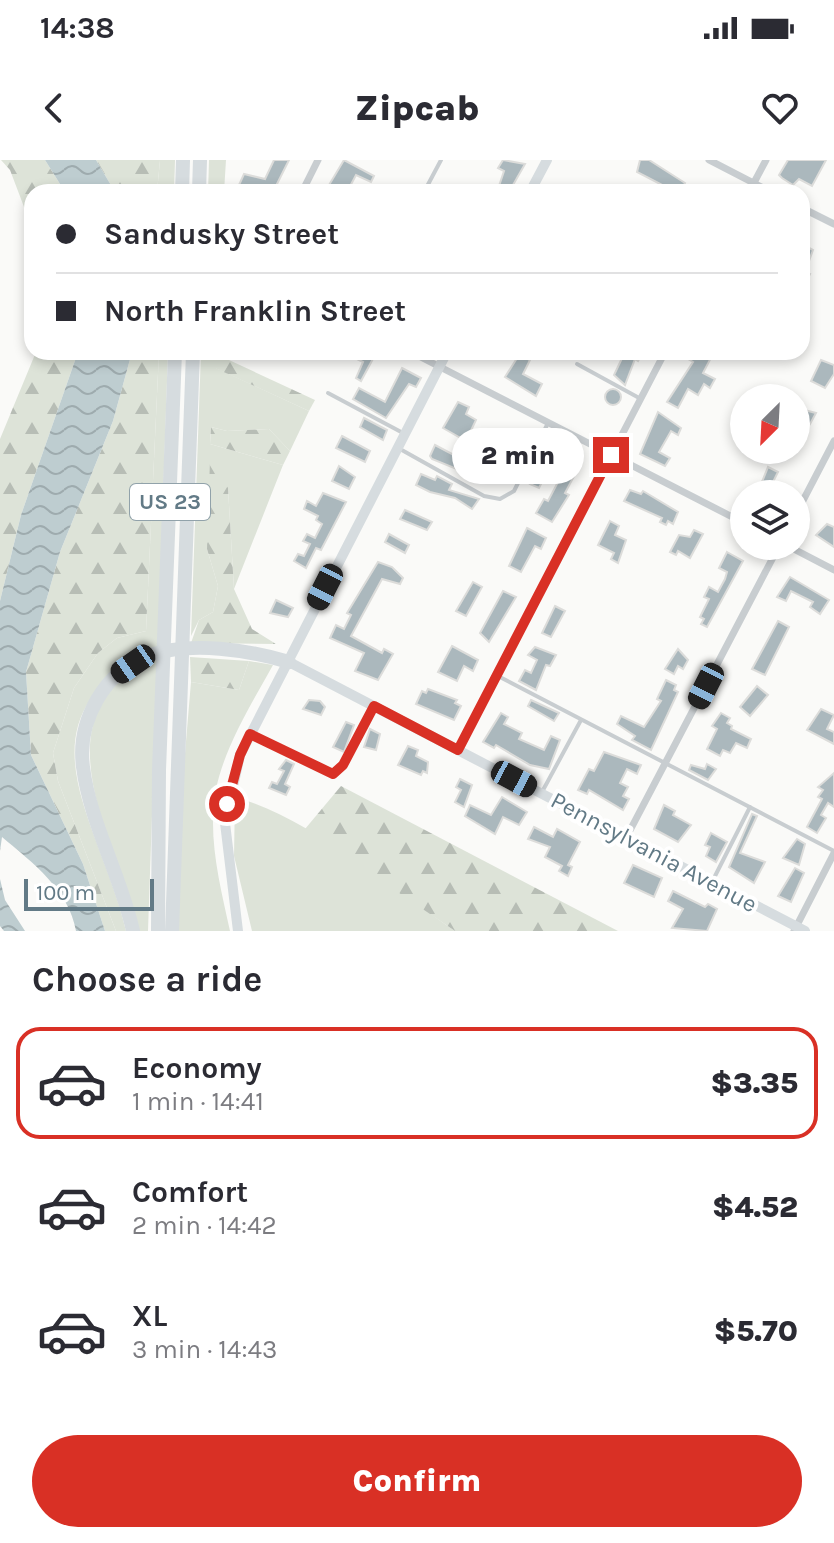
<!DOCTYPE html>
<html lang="en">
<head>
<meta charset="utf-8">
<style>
  body { margin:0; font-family:Karla,sans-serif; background:#f2f2f3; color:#2b2b33; height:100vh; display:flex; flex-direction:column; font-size:30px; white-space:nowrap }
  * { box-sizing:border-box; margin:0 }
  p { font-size:26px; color:#7c7c81 }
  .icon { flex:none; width:44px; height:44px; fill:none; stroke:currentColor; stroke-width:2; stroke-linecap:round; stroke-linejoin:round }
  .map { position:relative; height:771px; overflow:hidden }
  .side { display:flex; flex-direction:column; background:#fff; flex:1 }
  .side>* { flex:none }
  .hud { position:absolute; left:24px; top:24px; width:786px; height:176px; border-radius:24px; box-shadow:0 4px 12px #0003; display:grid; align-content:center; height:176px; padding:0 32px; background:#fff }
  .needle { width:52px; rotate:204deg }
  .fabs { position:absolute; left:730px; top:224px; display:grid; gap:16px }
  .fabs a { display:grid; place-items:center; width:80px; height:80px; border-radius:50%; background:#fff; box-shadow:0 4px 12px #0003; font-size:40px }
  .scale { position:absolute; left:24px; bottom:20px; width:130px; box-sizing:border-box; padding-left:8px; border:4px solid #627a86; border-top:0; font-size:22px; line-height:28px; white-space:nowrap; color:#627a86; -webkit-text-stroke:6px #fff; paint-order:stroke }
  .end { position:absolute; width:36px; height:36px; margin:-18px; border:10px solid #d93025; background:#fff; box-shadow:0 0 0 4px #fff }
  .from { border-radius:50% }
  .bubble { position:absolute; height:56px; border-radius:28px; background:#fff; box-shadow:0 4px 12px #0003; font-size:26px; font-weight:800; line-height:56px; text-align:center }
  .car { position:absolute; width:24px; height:48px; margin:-24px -12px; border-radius:10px; box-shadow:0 0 6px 2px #0007; background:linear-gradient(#222 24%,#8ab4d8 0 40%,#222 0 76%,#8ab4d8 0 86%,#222 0) }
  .hud b { display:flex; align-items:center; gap:28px; height:76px; font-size:30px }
  .hud b+b { border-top:2px solid #e1e1e2 }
  .hud i { width:20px; height:20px; background:#2b2b33 }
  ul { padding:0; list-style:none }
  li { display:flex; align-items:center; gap:24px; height:112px; margin:0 16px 12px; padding:0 16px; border:4px solid transparent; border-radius:24px }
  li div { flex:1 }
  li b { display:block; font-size:30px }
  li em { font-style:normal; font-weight:800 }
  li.current { border-color:#d93025 }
  li>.icon { width:72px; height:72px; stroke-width:1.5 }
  h2 { padding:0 32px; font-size:36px; line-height:96px }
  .button { display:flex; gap:16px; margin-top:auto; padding:16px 32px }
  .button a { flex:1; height:92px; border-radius:48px; background:#d93025; color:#fff; font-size:32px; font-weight:800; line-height:92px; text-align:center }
  .status { display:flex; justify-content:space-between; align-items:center; height:56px; padding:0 40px; background:#fff; direction:ltr }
  .status svg { height:22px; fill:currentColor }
  header { display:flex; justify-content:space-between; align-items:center; height:104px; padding:0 32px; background:#fff; font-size:36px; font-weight:800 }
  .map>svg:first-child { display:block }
  .green { fill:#dde3d8 }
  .forest { fill:url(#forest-firs) }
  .water { fill:url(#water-waves) }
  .building { fill:#abb8bd; stroke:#dcdcda; stroke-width:2 }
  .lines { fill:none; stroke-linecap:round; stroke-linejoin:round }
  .lane { stroke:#c8cdd0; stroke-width:4 }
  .street { stroke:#c8cdd0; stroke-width:7 }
  .secondary { stroke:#d6dcdf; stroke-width:10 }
  .highway { stroke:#d6dcdf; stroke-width:14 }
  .route { stroke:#d93025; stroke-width:10 }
  .labels { text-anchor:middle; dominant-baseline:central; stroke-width:8; stroke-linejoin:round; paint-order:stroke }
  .shield { fill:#fff; stroke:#91a2aa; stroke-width:2 }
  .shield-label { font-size:22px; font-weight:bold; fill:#627a86 }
  .street-label { font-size:24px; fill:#627a86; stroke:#fff }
</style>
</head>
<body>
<div class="status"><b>14:38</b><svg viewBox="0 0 49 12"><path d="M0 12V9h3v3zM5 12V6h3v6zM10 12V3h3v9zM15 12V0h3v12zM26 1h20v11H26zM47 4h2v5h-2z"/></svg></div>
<header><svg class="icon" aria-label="back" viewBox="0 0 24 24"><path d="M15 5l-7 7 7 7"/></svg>Zipcab<svg class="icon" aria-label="heart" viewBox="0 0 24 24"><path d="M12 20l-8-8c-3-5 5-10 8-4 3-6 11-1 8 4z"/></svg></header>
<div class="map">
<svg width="834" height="771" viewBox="0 0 834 771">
  <defs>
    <pattern id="forest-firs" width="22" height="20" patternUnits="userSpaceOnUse" patternTransform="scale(2)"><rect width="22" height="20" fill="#dde3d8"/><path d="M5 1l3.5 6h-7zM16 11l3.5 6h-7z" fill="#b7bdb5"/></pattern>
    <pattern id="water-waves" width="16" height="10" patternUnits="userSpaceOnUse" patternTransform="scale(2)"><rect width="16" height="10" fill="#becdd0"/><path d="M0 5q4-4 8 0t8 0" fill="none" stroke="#9eabae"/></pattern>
  </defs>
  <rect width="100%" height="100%" fill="#fafaf8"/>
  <g class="green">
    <path d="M 160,0 L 175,0 L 174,32 L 157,32 Z"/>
    <path d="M 209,0 L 226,0 L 224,32 L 208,32 Z"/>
    <path d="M 159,192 L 168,192 L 148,771 L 139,771 C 117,686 34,552 151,503 L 153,488 C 11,563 100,658 126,771 L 116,771 L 58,621 L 53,593 L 74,528 L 98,493 L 117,478 L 146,471 Z"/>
    <path d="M 201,192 L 216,192 L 216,208 L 309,251 L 290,291 L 269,269 L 227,271 L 211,267 L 210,284 L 283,305 L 234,429 L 228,328 L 207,389 L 218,426 L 213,452 L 199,460 L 191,476 Z"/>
    <path d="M 249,501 L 273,505 C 252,543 225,586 216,629 C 207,676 220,725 230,771 L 178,771 L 182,629 L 191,522 L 239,530 Z"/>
    <path d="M 235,637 C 309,658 391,727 455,771 L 252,771 L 234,696 Z"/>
  </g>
  <g class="forest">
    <path d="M 1,0 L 45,0 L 65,32 L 32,32 L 32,68 L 10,10 Z"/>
    <path d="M 96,0 L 160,0 L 157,32 L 115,32 Z"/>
    <path d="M 36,192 L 78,192 L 21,355 L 0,441 L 0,279 Z"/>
    <path d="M 132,192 L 159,192 L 146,471 L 117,478 L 98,493 L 74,528 L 53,593 L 58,621 L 116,771 L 105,771 L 83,704 L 31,595 L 26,512 L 60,392 L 113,261 Z"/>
    <path d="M 216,194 L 315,240 L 309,251 L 215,208 Z"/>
    <path d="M 211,267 L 227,271 L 269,269 L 290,291 L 283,305 L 210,284 Z"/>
    <path d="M 210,300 L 228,328 L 234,429 L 252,469 L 276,484 L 191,483 L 199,460 L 213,452 L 218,426 L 207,389 Z"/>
    <path d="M 190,497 L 249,501 L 239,530 L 191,522 Z"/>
    <path d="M 341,626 L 618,771 L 455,771 L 305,669 Z"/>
  </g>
  <g class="water">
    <path d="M 45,0 L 96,0 L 115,32 L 65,32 Z"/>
    <path d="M 78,192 L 132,192 L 113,261 L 60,392 L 26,512 L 31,595 L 83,704 L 105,771 L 76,771 C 69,730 33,703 2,677 L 0,691 L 0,441 L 21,355 Z"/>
    <path d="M 0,719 L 5,740 L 25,771 L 4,771 L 0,766 Z"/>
  </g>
  <g class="building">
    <path d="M 274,0 L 289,0 L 273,32 L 253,32 L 239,25 L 244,14 L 265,19 Z"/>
    <path d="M 344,0 L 374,16 L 371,22 L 356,15 L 347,32 L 333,29 L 329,25 Z"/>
    <path d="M 503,0 L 525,4 L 509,32 L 497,32 L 504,11 L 498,8 Z"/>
    <path d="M 640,0 L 649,0 L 685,23 L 680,32 L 666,32 L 668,28 L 637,12 Z"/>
    <path d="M 788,0 L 826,0 L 812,26 L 799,19 L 793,25 L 782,18 L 779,15 Z"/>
    <path d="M 802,84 L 813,90 L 805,112 L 810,114 L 802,129 Z"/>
    <path d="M 343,192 L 375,195 L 361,221 L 356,218 L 363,202 Z"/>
    <path d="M 621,192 L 643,192 L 638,201 L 635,199 L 625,225 L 614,215 L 624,194 Z"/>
    <path d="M 692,192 L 714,192 L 703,213 L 715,219 L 710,228 L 704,224 L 698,235 L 688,229 L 678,248 L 667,242 L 693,202 L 688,199 Z"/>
    <path d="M 519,195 L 530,200 L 523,214 L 542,224 L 536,236 L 505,217 Z"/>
    <path d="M 821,200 L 834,205 L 834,214 L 825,228 L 811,221 Z"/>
    <path d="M 402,208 L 421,218 L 416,227 L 409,224 L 386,258 L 353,239 L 359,228 L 385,242 Z"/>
    <circle cx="613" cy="237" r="8"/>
    <path d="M 458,242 L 469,247 L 466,254 L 476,260 L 466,281 L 443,268 Z"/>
    <path d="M 796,248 L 816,253 L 810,264 L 805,261 L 802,267 L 796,264 Z"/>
    <path d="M 658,252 L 681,268 L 678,275 L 671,271 L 659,292 L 670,298 L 665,306 L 640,294 Z"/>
    <path d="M 364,258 L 387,270 L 383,280 L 360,267 Z"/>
    <path d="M 342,276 L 370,291 L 365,302 L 336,288 Z"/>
    <path d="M 543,284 L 556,287 L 553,292 L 581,303 L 565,333 L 569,335 L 552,362 L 536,353 L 544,339 L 548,341 L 558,322 L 545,316 L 539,328 L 530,324 L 548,297 L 539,292 Z"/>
    <path d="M 435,285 L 469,303 L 464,312 L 432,299 L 430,296 Z"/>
    <path d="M 339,306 L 355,317 L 349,329 L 332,321 Z"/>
    <path d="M 768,307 L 778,312 L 772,324 L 780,328 L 777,334 L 757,334 Z"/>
    <path d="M 421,314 L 435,320 L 437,316 L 452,324 L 449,330 L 479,339 L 472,349 L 455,338 L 430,332 L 416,325 Z"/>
    <path d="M 630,330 L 641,334 L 643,331 L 678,352 L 673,364 L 668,361 L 666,365 L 660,362 L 662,358 L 624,341 Z"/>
    <path d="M 323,333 L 346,342 L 321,390 L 316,388 L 306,408 L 294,401 L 298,394 L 304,396 L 310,384 L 303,381 L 307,374 L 315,378 L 322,364 L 316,360 L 318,356 L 304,349 L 307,341 L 316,346 Z"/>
    <path d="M 405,350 L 432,362 L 427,370 L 400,359 Z"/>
    <path d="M 610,361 L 619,366 L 615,375 L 626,380 L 618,403 L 611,399 L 614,393 L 598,385 Z"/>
    <path d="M 827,364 L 834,367 L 834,387 L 816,375 Z"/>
    <path d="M 527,368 L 546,378 L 541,389 L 535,386 L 521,412 L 509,406 Z"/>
    <path d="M 694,370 L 703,374 L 690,398 L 678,391 L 676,395 L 670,392 L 679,375 L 690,377 Z"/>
    <path d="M 389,374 L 409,385 L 405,393 L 385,382 Z"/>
    <path d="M 727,392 L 743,401 L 707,467 L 701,464 L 704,459 L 700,457 L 709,439 L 704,437 L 709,427 L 718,432 L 725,419 L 727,412 L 719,408 Z"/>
    <path d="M 378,402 L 392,407 L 403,418 L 400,424 L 382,419 L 351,476 L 382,493 L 384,489 L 393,494 L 378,520 L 355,511 L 364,493 L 330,478 L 336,465 L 344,469 L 351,455 L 347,453 Z"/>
    <path d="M 790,417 L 829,440 L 820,454 L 810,447 L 813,442 L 791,431 L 786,441 L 777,437 Z"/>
    <path d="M 473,422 L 482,427 L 466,456 L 456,451 Z"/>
    <path d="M 503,431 L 516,437 L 489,482 L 480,473 Z"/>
    <path d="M 276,440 L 293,448 L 288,457 L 270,453 Z"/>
    <path d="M 555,446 L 565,451 L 551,477 L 542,473 Z"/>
    <path d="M 778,461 L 789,467 L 765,515 L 752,509 Z"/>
    <path d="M 452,486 L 478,500 L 473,511 L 464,506 L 457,521 L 438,512 Z"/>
    <path d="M 535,487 L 556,495 L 550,506 L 546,505 L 536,530 L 519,521 L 525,510 L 531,513 L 537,500 L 528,495 Z"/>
    <path d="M 678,489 L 688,500 L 683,509 L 678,506 L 674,514 L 665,509 Z"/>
    <path d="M 666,520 L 676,525 L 674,530 L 678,532 L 651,590 L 632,580 L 635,576 L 617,564 L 621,556 L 644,567 L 661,541 L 657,539 Z"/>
    <path d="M 757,526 L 768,535 L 750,556 L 740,547 Z"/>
    <path d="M 428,529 L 457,540 L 455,543 L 461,546 L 454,560 L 416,544 L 422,531 L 426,533 Z"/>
    <path d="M 309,540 L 320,541 L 325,547 L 321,555 L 303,549 Z"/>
    <path d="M 531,540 L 559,553 L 554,561 L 528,546 Z"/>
    <path d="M 821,549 L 834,555 L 827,569 L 834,572 L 834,584 L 807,570 Z"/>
    <path d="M 501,553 L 508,557 L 504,564 L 522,573 L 519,579 L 544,590 L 551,576 L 560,580 L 549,609 L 530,605 L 496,585 L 494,588 L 483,582 Z"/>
    <path d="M 721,553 L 730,558 L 727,563 L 732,566 L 731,569 L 751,579 L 747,588 L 736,583 L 730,593 L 723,590 L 720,596 L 707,589 L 717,569 L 712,566 Z"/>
    <path d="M 346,562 L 354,565 L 344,592 L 333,587 Z"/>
    <path d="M 370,569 L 380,574 L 376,590 L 364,587 Z"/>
    <path d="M 408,586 L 418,590 L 416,596 L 428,602 L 427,613 L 423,611 L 421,615 L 398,605 Z"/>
    <path d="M 604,592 L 641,605 L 637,614 L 627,609 L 620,623 L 628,627 L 623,636 L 629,639 L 623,650 L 589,630 L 587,634 L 578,630 L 589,609 L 594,611 Z"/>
    <path d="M 286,600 L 294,604 L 285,624 L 290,627 L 286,635 L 269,628 L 272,622 L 277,624 L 284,611 L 279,609 Z"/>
    <path d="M 707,604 L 716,609 L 708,620 L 689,610 L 691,605 L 705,609 Z"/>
    <path d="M 834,613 L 834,647 L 828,643 L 821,655 L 826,658 L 817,673 L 807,667 L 822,639 L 818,637 L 823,630 L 818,627 Z"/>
    <path d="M 460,619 L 472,625 L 464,647 L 455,642 L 461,630 L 456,627 Z"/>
    <path d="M 502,637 L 527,652 L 519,665 L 503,657 L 495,674 L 465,656 L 470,645 L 491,655 Z"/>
    <path d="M 664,645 L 675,651 L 673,655 L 691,665 L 678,682 L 654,669 Z"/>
    <path d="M 752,654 L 757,656 L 740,693 L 765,702 L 754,723 L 729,707 Z"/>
    <path d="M 534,667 L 553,677 L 557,669 L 580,682 L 568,705 L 572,707 L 568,716 L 559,711 L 562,706 L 545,697 L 550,687 L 528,679 Z"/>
    <path d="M 711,673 L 727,682 L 716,702 L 706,696 L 710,687 L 705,685 Z"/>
    <path d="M 797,679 L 805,684 L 799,705 L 783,698 Z"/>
    <path d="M 633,705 L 662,718 L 654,737 L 624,723 Z"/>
    <path d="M 795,708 L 804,713 L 791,742 L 778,736 Z"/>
    <path d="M 673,731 L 705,747 L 708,744 L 717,749 L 707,771 L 672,768 L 683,749 L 668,741 Z"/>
  </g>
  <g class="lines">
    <g class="lane">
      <path d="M 424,32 L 441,0"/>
      <path d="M 577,204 L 641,239"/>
      <path d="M 328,233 L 403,273"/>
      <path d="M 400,289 L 484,336 L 500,339 L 514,331 L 548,263"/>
      <path d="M 496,515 L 834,691"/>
      <path d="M 252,576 L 333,614 L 343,605 L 372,549"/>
      <path d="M 542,632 L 581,560"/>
      <path d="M 713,720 L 750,647"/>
    </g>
    <g class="street">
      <path d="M 709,0 L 771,32"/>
      <path d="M 302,32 L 318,0"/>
      <path d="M 749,32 L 766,0"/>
      <path d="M 802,48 L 834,64"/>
      <path d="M 411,192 L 744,363"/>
      <path d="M 796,354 L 834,281"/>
      <path d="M 788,386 L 834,410"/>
      <path d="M 458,590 L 665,192"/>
      <path d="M 626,678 L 779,386"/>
      <path d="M 794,771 L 834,693"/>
    </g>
    <g class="secondary">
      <path d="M 530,32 L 547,0"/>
      <path d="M 289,502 L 805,771"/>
      <path d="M 238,771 L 225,663 L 240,595 L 447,192"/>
    </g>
    <g class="highway">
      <path d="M 182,32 L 183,0"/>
      <path d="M 199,32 L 200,0"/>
      <path d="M 133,771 C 121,716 90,663 83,607 C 77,561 104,511 150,495 C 192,481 248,490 289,502"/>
      <path d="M 158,771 L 159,610 L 175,192"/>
      <path d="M 172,771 L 193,192"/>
    </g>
  </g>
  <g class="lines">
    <path class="route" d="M 227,644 L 240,595 L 250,574 L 333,614 L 343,605 L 374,546 L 458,590 L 611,295"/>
  </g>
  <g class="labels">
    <rect class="shield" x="130" y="324" width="80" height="36" rx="6"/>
    <g class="shield-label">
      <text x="170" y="342">US 23</text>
    </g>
    <g class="street-label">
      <text transform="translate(654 692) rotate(28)">Pennsylvania Avenue</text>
    </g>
  </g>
</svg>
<div class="fabs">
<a><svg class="needle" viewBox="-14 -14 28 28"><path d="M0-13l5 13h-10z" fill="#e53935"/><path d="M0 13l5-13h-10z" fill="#7c7c81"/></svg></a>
<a><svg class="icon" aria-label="layers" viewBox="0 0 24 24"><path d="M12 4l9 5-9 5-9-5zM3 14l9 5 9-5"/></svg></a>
</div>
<div class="scale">100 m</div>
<i class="end from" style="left:227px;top:644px"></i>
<i class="end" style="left:611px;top:295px"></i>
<div class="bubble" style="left:452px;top:268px;width:132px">2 min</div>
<i class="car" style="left:325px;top:427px;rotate:207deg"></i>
<i class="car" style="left:133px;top:504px;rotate:235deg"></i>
<i class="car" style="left:706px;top:526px;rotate:207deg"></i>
<i class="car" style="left:514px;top:619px;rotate:118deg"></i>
<div class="hud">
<b><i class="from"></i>Sandusky Street</b>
<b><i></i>North Franklin Street</b>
</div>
</div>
<section class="side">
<h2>Choose a ride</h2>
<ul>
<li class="current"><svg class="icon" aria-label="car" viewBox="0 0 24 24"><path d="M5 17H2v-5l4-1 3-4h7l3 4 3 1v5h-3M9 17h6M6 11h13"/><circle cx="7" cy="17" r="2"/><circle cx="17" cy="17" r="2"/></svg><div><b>Economy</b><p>1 min · 14:41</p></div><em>$3.35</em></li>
<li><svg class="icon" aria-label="car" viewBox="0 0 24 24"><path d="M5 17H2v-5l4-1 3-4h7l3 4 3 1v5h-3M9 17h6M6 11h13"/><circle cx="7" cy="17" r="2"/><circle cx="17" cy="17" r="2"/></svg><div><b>Comfort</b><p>2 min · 14:42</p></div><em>$4.52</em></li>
<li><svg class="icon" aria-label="car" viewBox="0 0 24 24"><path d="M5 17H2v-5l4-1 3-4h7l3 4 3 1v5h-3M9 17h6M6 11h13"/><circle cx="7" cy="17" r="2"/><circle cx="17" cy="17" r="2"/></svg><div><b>XL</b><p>3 min · 14:43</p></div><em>$5.70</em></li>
</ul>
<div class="button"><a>Confirm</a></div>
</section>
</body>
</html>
